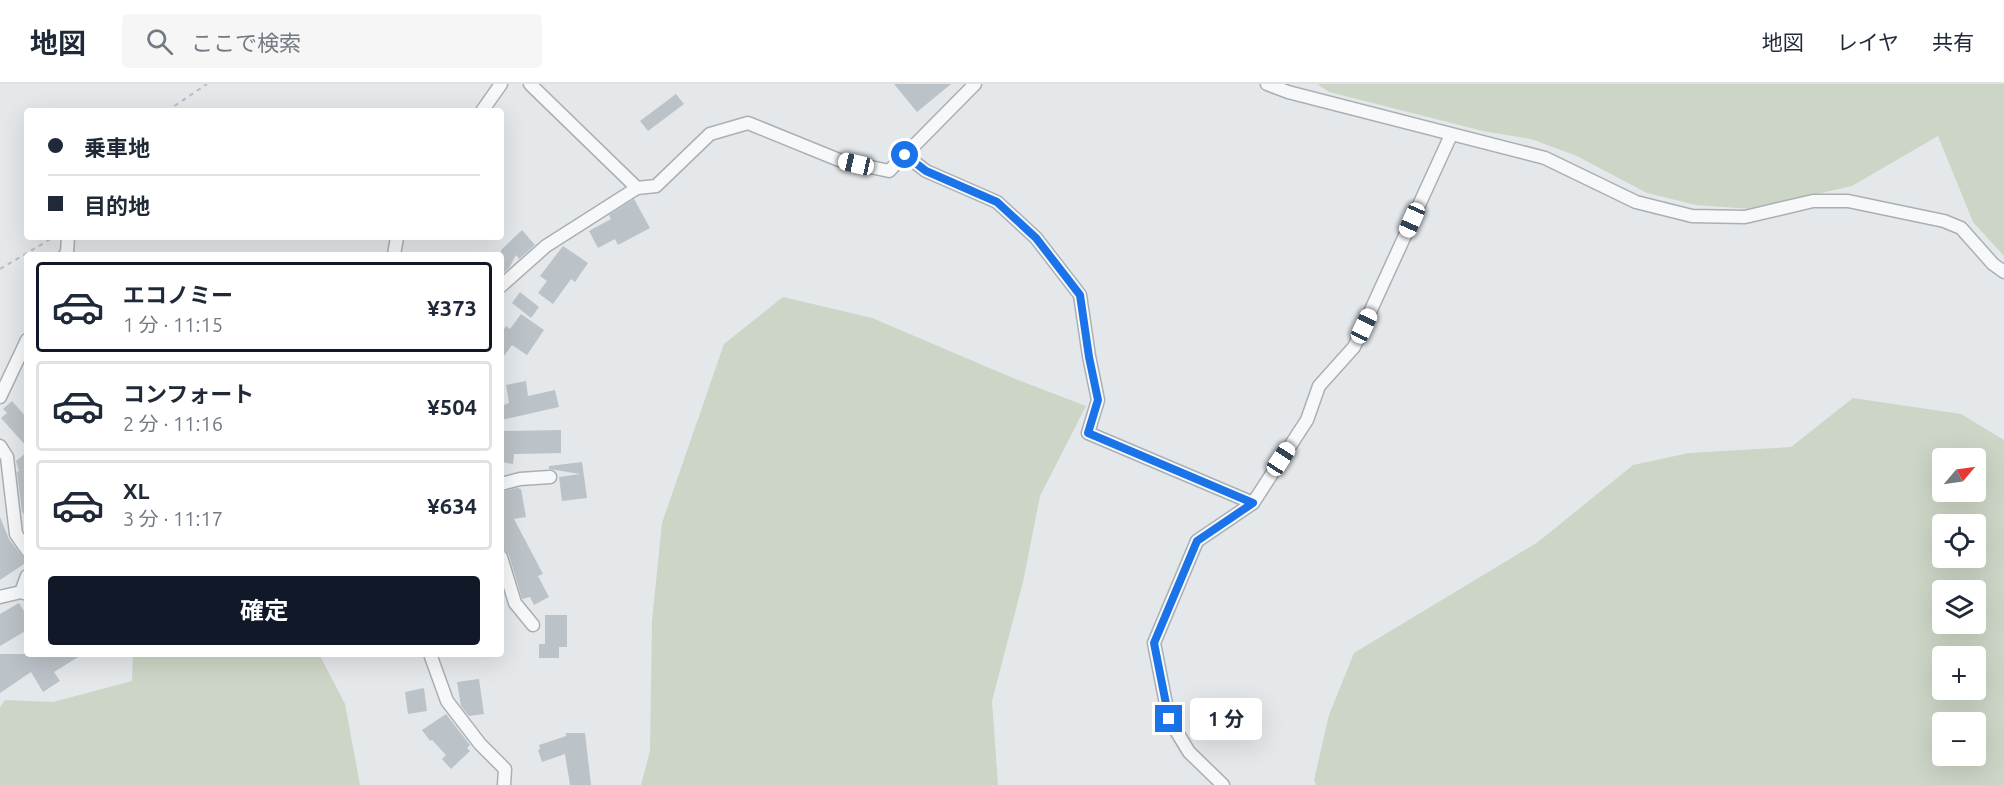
<!DOCTYPE html>
<html lang="ja">
<head>
<meta charset="utf-8">
<style>
  body { margin:0; font-family:Ubuntu,"Noto Sans JP",sans-serif; background:#f6f6f7; color:#1f2937; height:100vh; display:flex; flex-direction:column; font-size:22px; white-space:nowrap }
  * { box-sizing:border-box; margin:0 }
  p { font-size:20px; color:#747a83 }
  .icon { flex:none; width:33px; height:33px; fill:none; stroke:currentColor; stroke-width:2; stroke-linecap:round; stroke-linejoin:round }
  .map { position:relative; flex:1; overflow:hidden }
  .panel { position:absolute; left:24px; top:168px; width:480px; height:405px; display:flex; flex-direction:column; background:#fff; border-radius:6px; box-shadow:0 6px 24px #0002 }
  .panel>* { flex:none }
  .banner { position:absolute; left:24px; top:24px; width:480px; height:132px; border-radius:6px; box-shadow:0 6px 24px #0002; display:grid; align-content:center; height:132px; padding:0 24px; background:#fff }
  .needle { width:39px; rotate:61deg }
  .buttons { position:absolute; left:1932px; top:364px; display:grid; gap:12px }
  .buttons a { display:grid; place-items:center; width:54px; height:54px; border-radius:6px; background:#fff; box-shadow:0 6px 24px #0002; font-size:30px }
  .end { position:absolute; width:27px; height:27px; margin:-14px; border:8px solid #1a73e8; background:#fff; box-shadow:0 0 0 3px #fff }
  .from { border-radius:50% }
  .bubble { position:absolute; height:42px; border-radius:6px; background:#fff; box-shadow:0 6px 24px #0002; font-size:20px; font-weight:700; line-height:42px; text-align:center }
  .car { position:absolute; width:18px; height:36px; margin:-18px -9px; border-radius:8px; box-shadow:0 0 4px 2px #0007; background:linear-gradient(#fff 24%,#345 0 40%,#fff 0 76%,#345 0 86%,#fff 0) }
  .banner b { display:flex; align-items:center; gap:21px; height:57px; font-size:22px }
  .banner b+b { border-top:2px solid #e0e1e3 }
  .banner i { width:15px; height:15px; background:#1f2937 }
  ul { padding:10px 0 0; list-style:none }
  li { display:flex; align-items:center; gap:18px; height:90px; margin:0 12px 9px; padding:0 12px; border:3px solid #e0e1e3; border-radius:6px }
  li div { flex:1 }
  li b { display:block; font-size:22px }
  li em { font-style:normal; font-weight:700 }
  li.selected { border-color:#111827 }
  li>.icon { width:54px; height:54px; stroke-width:1.5 }
  .button { display:flex; gap:12px; margin-top:auto; padding:12px 24px }
  .button a { flex:1; height:69px; border-radius:6px; background:#111827; color:#fff; font-size:24px; font-weight:700; line-height:69px; text-align:center }
  header { display:flex; align-items:center; gap:36px; box-sizing:border-box; height:84px; padding:0 30px; background:#fff; border-bottom:2px solid #e0e1e3 }
  header strong { font-size:28px }
  nav { display:flex; gap:33px; margin-inline-start:auto; font-size:21px }
  .search { width:420px; height:54px; background:#f6f6f7; display:flex; align-items:center; gap:15px; box-sizing:border-box; padding:0 21px; border-radius:6px; color:#747a83; font-size:22px }
  .map>svg:first-child { display:block }
  .green { fill:#ccd5c6; fill-rule:evenodd }
  .building { fill:#bbc2c8 }
  .lines { fill:none; stroke-linecap:round; stroke-linejoin:round }
  .street-casing { stroke:#a9b0b5; stroke-width:15 }
  .path { stroke:#babec2; stroke-width:2; stroke-dasharray:4.5 4.5; stroke-linecap:butt }
  .street { stroke:#f7f8f9; stroke-width:12 }
  .route { stroke:#1a73e8; stroke-width:8 }
</style>
</head>
<body>
<header>
<strong>地図</strong>
<div class="search"><svg class="icon" aria-label="search" viewBox="0 0 24 24"><circle cx="10" cy="10" r="6"/><path d="M15 15l6 6"/></svg>ここで検索</div>
<nav><a>地図</a><a>レイヤ</a><a>共有</a></nav>
</header>
<div class="map">
<svg width="2004" height="701" viewBox="0 0 2004 701">
  <rect width="100%" height="100%" fill="#e4e8eb"/>
  <g class="green">
    <path d="M 1317,0 L 2004,0 L 2004,172 L 1973,138 L 1938,52 L 1852,102 L 1751,125 L 1696,121 L 1647,109 L 1577,72 L 1531,55 L 1483,47 L 1329,8 Z"/>
    <path d="M 783,213 L 872,234 L 1013,294 L 1086,322 L 1040,412 L 1023,498 L 992,617 L 998,701 L 641,701 L 650,667 L 652,537 L 662,439 L 724,260 Z"/>
    <path d="M 1853,314 L 1961,330 L 2004,356 L 2004,701 L 1316,701 L 1314,696 L 1329,631 L 1354,569 L 1538,458 L 1633,381 L 1689,369 L 1791,363 ZM 1942,375 L 1976,375 L 1976,408 L 1942,408 ZM 1942,441 L 1976,441 L 1976,474 L 1942,474 ZM 1942,507 L 1976,507 L 1976,540 L 1942,540 ZM 1942,573 L 1976,573 L 1976,606 L 1942,606 ZM 1942,639 L 1976,639 L 1976,672 L 1942,672 Z"/>
    <path d="M 133,570 L 319,570 L 345,620 L 360,701 L 0,701 L 0,623 L 5,616 L 53,618 L 132,597 Z"/>
  </g>
  <g class="building">
    <path d="M 894,0 L 951,0 L 917,28 Z"/>
    <path d="M 676,10 L 684,20 L 648,47 L 640,37 Z"/>
    <path d="M 634,115 L 650,144 L 618,161 L 615,155 L 598,164 L 589,147 L 611,135 L 609,131 Z"/>
    <path d="M 522,146 L 535,161 L 519,175 L 516,171 L 509,184 L 501,191 L 501,166 Z"/>
    <path d="M 563,162 L 588,179 L 575,198 L 571,195 L 553,220 L 538,209 L 547,197 L 540,192 Z"/>
    <path d="M 520,208 L 539,223 L 531,234 L 512,219 Z"/>
    <path d="M 521,230 L 544,246 L 527,271 L 512,261 L 501,276 L 501,249 L 506,242 L 510,245 Z"/>
    <path d="M 526,297 L 528,312 L 555,306 L 559,323 L 501,336 L 501,322 L 509,319 L 506,301 Z"/>
    <path d="M 12,317 L 27,334 L 27,363 L 1,334 L 7,329 L 3,325 Z"/>
    <path d="M 561,346 L 561,369 L 514,370 L 513,380 L 501,378 L 501,347 Z"/>
    <path d="M 27,368 L 27,433 L 22,428 L 17,388 L 19,387 L 16,377 Z"/>
    <path d="M 582,378 L 587,414 L 562,417 L 559,393 L 580,390 L 549,385 L 549,382 Z"/>
    <path d="M 517,404 L 521,405 L 526,433 L 514,435 L 543,490 L 538,492 L 549,513 L 534,521 L 530,513 L 522,515 L 509,471 L 506,467 L 501,465 L 501,408 Z"/>
    <path d="M 0,433 L 9,455 L 21,471 L 27,474 L 27,478 L 0,496 Z"/>
    <path d="M 19,519 L 27,532 L 27,546 L 0,562 L 0,530 Z"/>
    <path d="M 545,531 L 567,531 L 567,563 L 559,563 L 559,574 L 539,574 L 539,560 L 545,560 Z"/>
    <path d="M 0,570 L 83,570 L 54,588 L 60,597 L 43,608 L 31,588 L 0,609 Z"/>
    <path d="M 479,595 L 484,630 L 469,632 L 461,622 L 457,598 Z"/>
    <path d="M 424,604 L 427,627 L 408,630 L 405,608 Z"/>
    <path d="M 446,630 L 470,661 L 467,664 L 470,667 L 451,685 L 442,675 L 446,671 L 432,656 L 430,657 L 422,646 Z"/>
    <path d="M 566,649 L 585,649 L 591,701 L 570,701 L 565,670 L 542,678 L 538,666 L 540,665 L 539,661 L 566,652 Z"/>
  </g>
  <g class="lines">
    <g class="street-casing">
      <g id="street">
        <path d="M 530,0 L 637,104"/>
        <path d="M 1267,0 L 1288,8 L 1545,74 L 1636,118 L 1692,132 L 1745,133 L 1813,117 L 1848,117 L 1944,137 L 1961,144 L 1993,180 L 2004,188"/>
        <path d="M 482,27 L 501,0"/>
        <path d="M 905,71 L 926,87 L 997,118 L 1036,154 L 1080,211 L 1089,272 L 1098,316 L 1088,349 L 1253,419"/>
        <path d="M 65,171 L 67,168 L 68,153"/>
        <path d="M 394,171 L 397,153"/>
        <path d="M 501,202 L 546,162 L 637,104 L 656,102 L 710,50 L 748,39 L 839,76 L 889,87 L 975,0"/>
        <path d="M 0,313 L 27,256"/>
        <path d="M 0,362 L 7,373 L 16,450 L 27,466"/>
        <path d="M 501,400 L 520,395 L 550,393"/>
        <path d="M 501,473 L 515,519 L 533,541"/>
        <path d="M 21,508 L 27,492"/>
        <path d="M 0,513 L 21,508 L 27,510"/>
        <path d="M 430,570 L 447,617 L 480,660 L 505,685 L 504,701"/>
        <path d="M 1223,701 L 1189,668 L 1169,635 L 1154,559 L 1197,457 L 1253,419 L 1307,336 L 1319,302 L 1354,263 L 1451,51"/>
      </g>
    </g>
    <g class="path">
      <path d="M 167,27 L 207,0"/>
      <path d="M 0,185 L 54,153"/>
    </g>
    <use href="#street" class="street"/>
  </g>
  <g class="lines">
    <path class="route" d="M 905,71 L 926,87 L 997,118 L 1036,154 L 1080,211 L 1089,273 L 1098,316 L 1088,349 L 1253,419 L 1197,457 L 1154,559 L 1169,635"/>
  </g>
</svg>
<div class="buttons">
<a><svg class="needle" viewBox="-14 -14 28 28"><path d="M0-13l5 13h-10z" fill="#e53935"/><path d="M0 13l5-13h-10z" fill="#747a83"/></svg></a>
<a><svg class="icon" aria-label="locate" viewBox="0 0 24 24"><circle cx="12" cy="12" r="6"/><path d="M12 2v4M12 18v4M2 12h4M18 12h4"/></svg></a>
<a><svg class="icon" aria-label="layers" viewBox="0 0 24 24"><path d="M12 4l9 5-9 5-9-5zM3 14l9 5 9-5"/></svg></a>
<a>+</a>
<a>−</a>
</div>
<i class="end from" style="left:905px;top:71px"></i>
<i class="end" style="left:1169px;top:635px"></i>
<div class="bubble" style="left:1190px;top:614px;width:72px">1 分</div>
<i class="car" style="left:856px;top:80px;rotate:283deg"></i>
<i class="car" style="left:1412px;top:136px;rotate:204deg"></i>
<i class="car" style="left:1364px;top:242px;rotate:25deg"></i>
<i class="car" style="left:1281px;top:375px;rotate:33deg"></i>
<div class="banner">
<b><i class="from"></i>乗車地</b>
<b><i></i>目的地</b>
</div>
<section class="panel">
<ul>
<li class="selected"><svg class="icon" aria-label="car" viewBox="0 0 24 24"><path d="M5 17H2v-5l4-1 3-4h7l3 4 3 1v5h-3M9 17h6M6 11h13"/><circle cx="7" cy="17" r="2"/><circle cx="17" cy="17" r="2"/></svg><div><b>エコノミー</b><p>1 分 · 11:15</p></div><em>¥373</em></li>
<li><svg class="icon" aria-label="car" viewBox="0 0 24 24"><path d="M5 17H2v-5l4-1 3-4h7l3 4 3 1v5h-3M9 17h6M6 11h13"/><circle cx="7" cy="17" r="2"/><circle cx="17" cy="17" r="2"/></svg><div><b>コンフォート</b><p>2 分 · 11:16</p></div><em>¥504</em></li>
<li><svg class="icon" aria-label="car" viewBox="0 0 24 24"><path d="M5 17H2v-5l4-1 3-4h7l3 4 3 1v5h-3M9 17h6M6 11h13"/><circle cx="7" cy="17" r="2"/><circle cx="17" cy="17" r="2"/></svg><div><b>XL</b><p>3 分 · 11:17</p></div><em>¥634</em></li>
</ul>
<div class="button"><a>確定</a></div>
</section>
</div>
</body>
</html>
